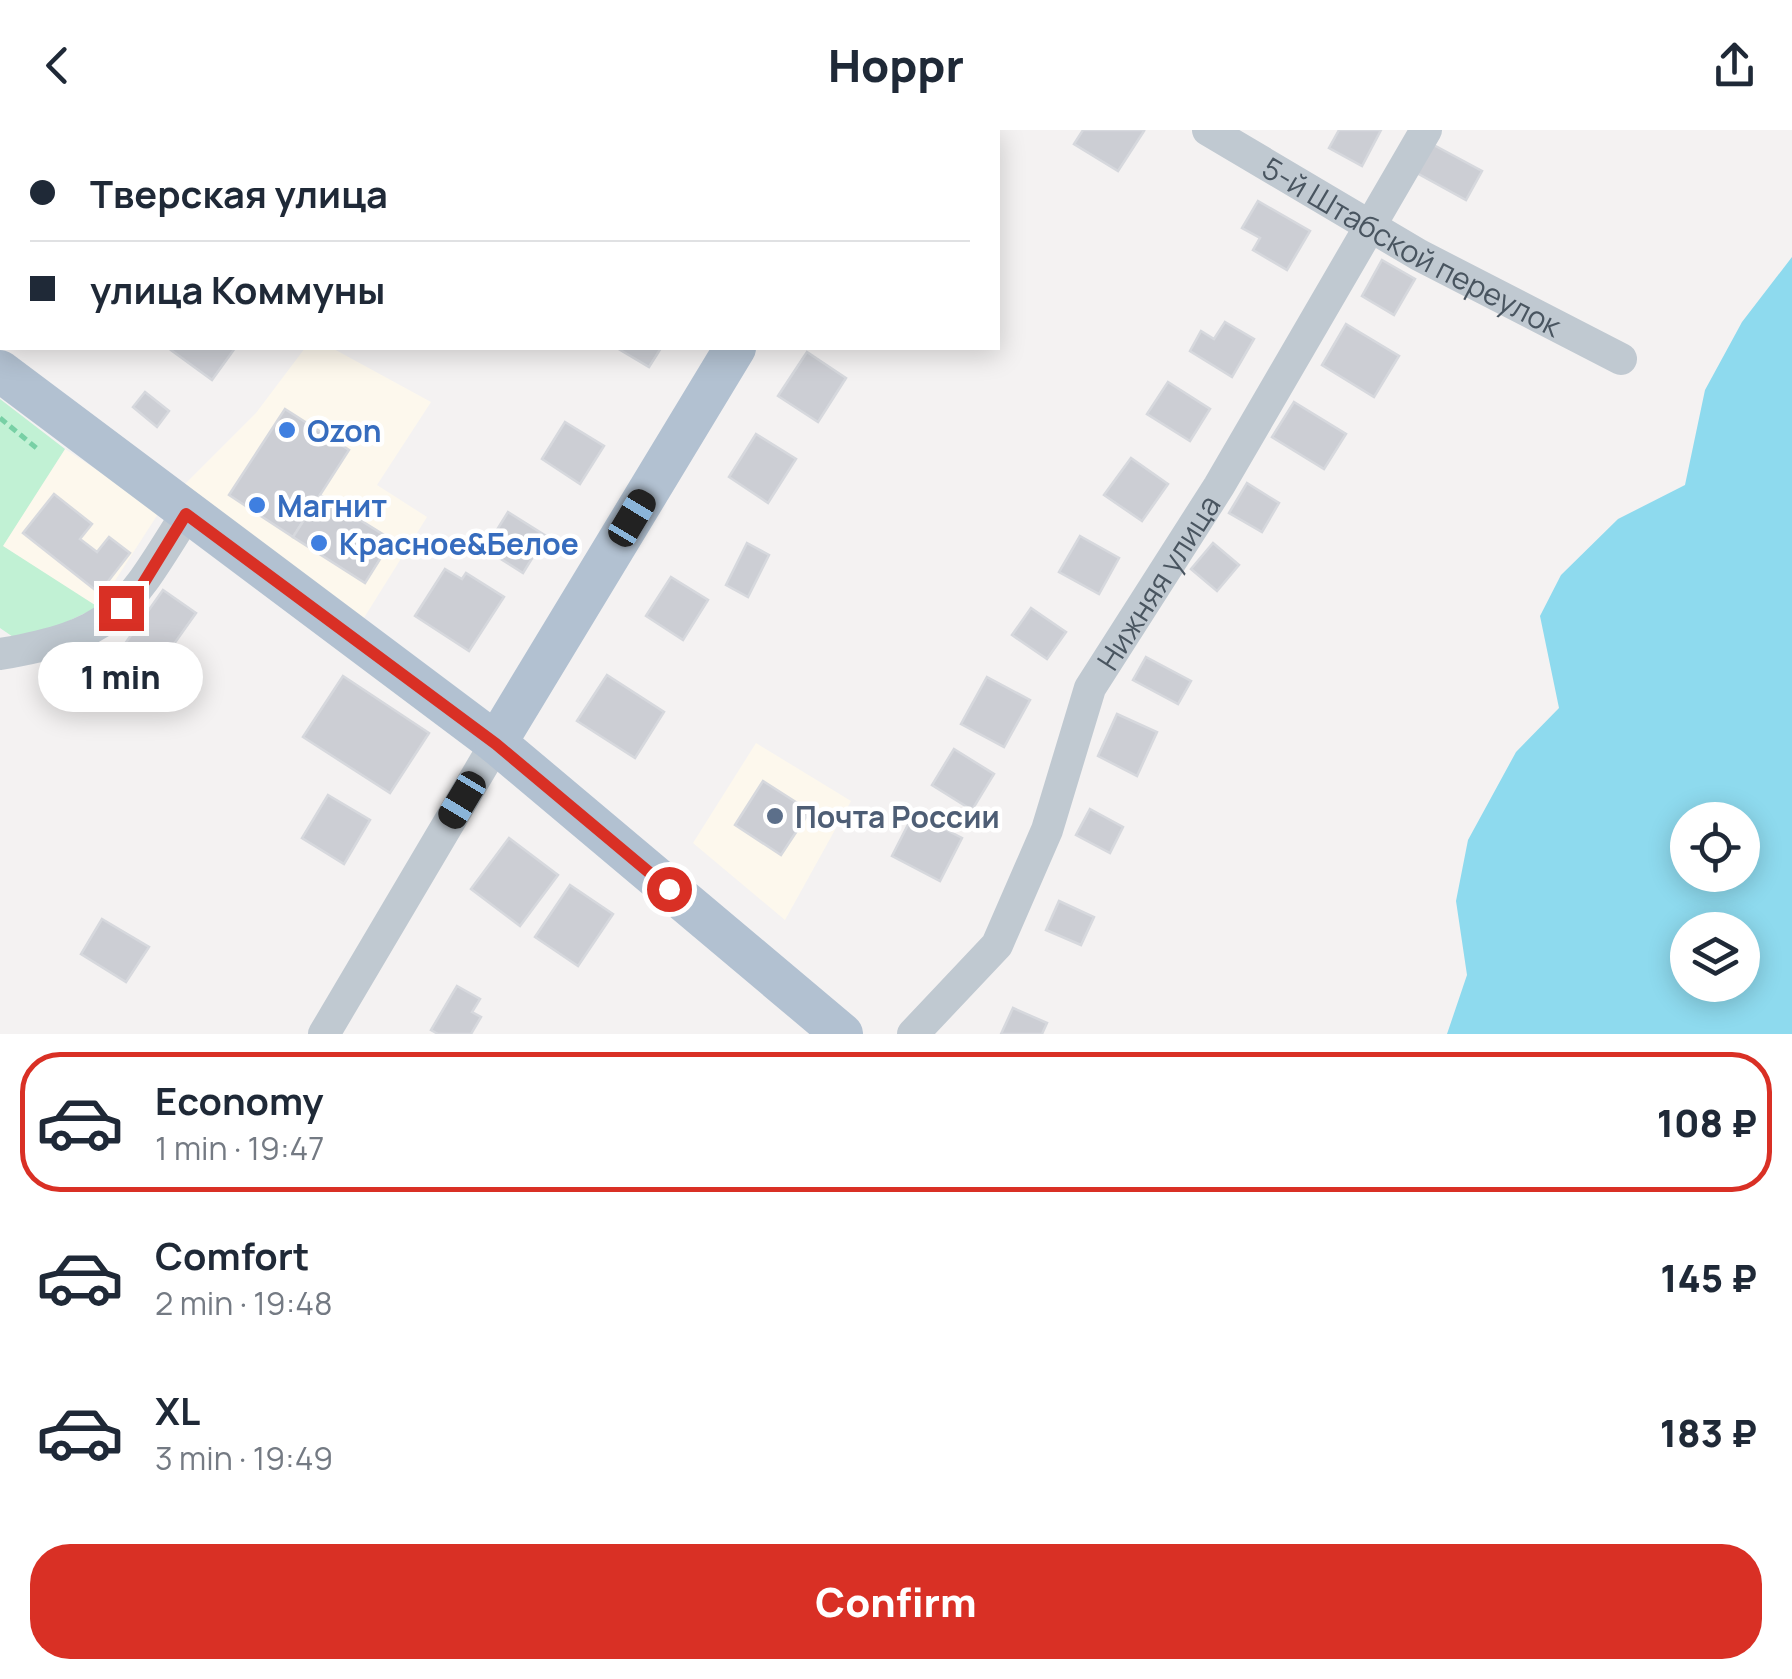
<!DOCTYPE html>
<html lang="en">
<head>
<meta charset="utf-8">
<style>
  body { margin:0; font-family:Manrope,sans-serif; background:#f6f6f7; color:#1f2937; height:100vh; display:flex; flex-direction:column; font-size:38px; white-space:nowrap }
  * { box-sizing:border-box; margin:0 }
  p { font-size:32px; color:#747a83 }
  .icon { flex:none; width:55px; height:55px; fill:none; stroke:currentColor; stroke-width:2; stroke-linecap:round; stroke-linejoin:round }
  .map { position:relative; height:904px; overflow:hidden }
  .details { display:flex; flex-direction:column; background:#fff; flex:1 }
  .details>* { flex:none }
  .banner { position:absolute; left:0px; top:0px; width:1000px; height:220px; box-shadow:0 5px 25px #0003; display:grid; align-content:center; height:220px; padding:0 30px; background:#fff }
  .fabs { position:absolute; left:1670px; top:672px; display:grid; gap:20px }
  .fabs a { display:grid; place-items:center; width:90px; height:90px; border-radius:50%; background:#fff; box-shadow:0 5px 25px #0003; font-size:50px }
  .end { position:absolute; width:45px; height:45px; margin:-22px; border:12px solid #d93025; background:#fff; box-shadow:0 0 0 5px #fff }
  .from { border-radius:50% }
  .bubble { position:absolute; height:70px; border-radius:35px; background:#fff; box-shadow:0 5px 25px #0003; font-size:32px; font-weight:800; line-height:70px; text-align:center }
  .car { position:absolute; width:30px; height:60px; margin:-30px -15px; border-radius:12px; box-shadow:0 0 8px 2px #0007; background:linear-gradient(#222 24%,#8ab4d8 0 40%,#222 0 76%,#8ab4d8 0 86%,#222 0) }
  .banner b { display:flex; align-items:center; gap:35px; height:95px; font-size:38px }
  .banner b+b { border-top:2px solid #e0e1e3 }
  .banner i { width:25px; height:25px; background:#1f2937 }
  ul { padding:18px 0 0; list-style:none }
  li { display:flex; align-items:center; gap:30px; height:140px; margin:0 20px 15px; padding:0 10px; border:5px solid transparent; border-radius:40px }
  li div { flex:1 }
  li b { display:block; font-size:38px }
  li em { font-style:normal; font-weight:800 }
  li.current { border-color:#d93025 }
  li>.icon { width:90px; height:90px; stroke-width:1.5 }
  .primary-button { display:flex; gap:20px; margin-top:auto; padding:20px 30px }
  .primary-button a { flex:1; height:115px; border-radius:40px; background:#d93025; color:#fff; font-size:40px; font-weight:800; line-height:115px; text-align:center }
  header { display:flex; justify-content:space-between; align-items:center; height:130px; padding:0 30px; background:#fff; font-size:45px; font-weight:800 }
  .map>svg:first-child { display:block }
  .commercial { fill:#fdf8ed }
  .green { fill:#c1f1d4 }
  .water { fill:#8edaee; fill-rule:evenodd }
  .building { fill:#ccced4; stroke:#d6d8dd; stroke-width:2.5 }
  .lines { fill:none; stroke-linecap:round; stroke-linejoin:round }
  .path { stroke:#78d0a5; stroke-width:5; stroke-dasharray:8 5; stroke-linecap:butt }
  .minor { stroke:#c0c9d1; stroke-width:32 }
  .major { stroke:#b2c1d1; stroke-width:42 }
  .route { stroke:#d93025; stroke-width:12 }
  .shop-dot { fill:#3f7fe0; stroke:#fff; stroke-width:4 }
  .service-dot { fill:#5c6f8a; stroke:#fff; stroke-width:4 }
  .labels { text-anchor:middle; dominant-baseline:central; stroke-width:9; stroke-linejoin:round; paint-order:stroke }
  .street-label { font-size:30px; fill:#495560; stroke:#fff }
  .shop-label { font-size:30px; font-weight:bold; fill:#366cbe; stroke:#fff; text-anchor:start }
  .service-label { font-size:30px; font-weight:bold; fill:#4e5e75; stroke:#fff; text-anchor:start }
</style>
</head>
<body>
<header><svg class="icon" aria-label="back" viewBox="0 0 24 24"><path d="M15 5l-7 7 7 7"/></svg>Hoppr<svg class="icon" aria-label="share" viewBox="0 0 24 24"><path d="M12 15V3M7 8l5-5 5 5M5 13v7h14v-7"/></svg></header>
<div class="map">
<svg width="1792" height="904" viewBox="0 0 1792 904">
  <rect width="100%" height="100%" fill="#f4f2f2"/>
  <g class="commercial">
    <path d="M 305,218 L 332,218 L 431,272 L 377,355 L 427,387 L 362,491 L 178,361 L 256,283 Z"/>
    <path d="M 65,319 L 160,381 L 98,477 L 2,416 Z"/>
    <path d="M 756,613 L 851,671 L 785,790 L 693,713 Z"/>
  </g>
  <path class="green" d="M 0,269 L 65,319 L 3,416 L 98,477 L 22,513 L 0,498 Z"/>
  <path class="water" d="M 1792,127 L 1792,904 L 1447,904 L 1467,845 L 1456,771 L 1468,710 L 1516,622 L 1559,578 L 1540,486 L 1561,445 L 1618,389 L 1685,355 L 1705,260 L 1742,192 ZM 1688,690 L 1742,690 L 1742,745 L 1688,745 ZM 1688,800 L 1742,800 L 1742,855 L 1688,855 Z"/>
  <g class="building">
    <path d="M 1083,0 L 1142,0 L 1144,1 L 1118,41 L 1074,14 Z"/>
    <path d="M 1339,0 L 1381,0 L 1362,36 L 1329,18 Z"/>
    <path d="M 1430,13 L 1482,41 L 1466,70 L 1415,42 Z"/>
    <path d="M 2,32 L 2,107 L 0,106 Z"/>
    <path d="M 1258,71 L 1310,101 L 1287,140 L 1253,120 L 1260,108 L 1242,98 Z"/>
    <path d="M 1382,130 L 1415,149 L 1394,185 L 1362,166 Z"/>
    <path d="M 1225,192 L 1254,209 L 1232,247 L 1190,221 L 1201,201 L 1214,209 Z"/>
    <path d="M 1346,194 L 1399,226 L 1374,267 L 1322,235 Z"/>
    <path d="M 173,218 L 235,218 L 212,250 L 171,220 Z"/>
    <path d="M 617,218 L 661,218 L 649,237 Z"/>
    <path d="M 807,222 L 846,248 L 818,292 L 778,266 Z"/>
    <path d="M 1168,252 L 1210,279 L 1190,311 L 1147,284 Z"/>
    <path d="M 145,262 L 169,281 L 157,297 L 133,277 Z"/>
    <path d="M 1294,272 L 1346,304 L 1324,339 L 1272,307 Z"/>
    <path d="M 285,279 L 349,320 L 293,407 L 229,365 Z"/>
    <path d="M 565,292 L 604,316 L 580,354 L 542,329 Z"/>
    <path d="M 756,304 L 796,329 L 768,373 L 729,347 Z"/>
    <path d="M 1131,328 L 1168,354 L 1142,391 L 1104,365 Z"/>
    <path d="M 1247,353 L 1279,373 L 1262,402 L 1229,383 Z"/>
    <path d="M 54,364 L 92,394 L 80,409 L 97,422 L 109,407 L 130,423 L 99,463 L 23,403 Z"/>
    <path d="M 320,365 L 392,410 L 365,453 L 293,407 Z"/>
    <path d="M 508,382 L 546,406 L 523,443 L 485,419 Z"/>
    <path d="M 1080,406 L 1119,428 L 1099,464 L 1059,442 Z"/>
    <path d="M 747,413 L 769,425 L 748,467 L 726,455 Z"/>
    <path d="M 1213,413 L 1239,435 L 1217,461 L 1191,439 Z"/>
    <path d="M 445,439 L 462,449 L 466,443 L 504,467 L 469,521 L 415,486 Z"/>
    <path d="M 671,447 L 708,470 L 683,510 L 646,486 Z"/>
    <path d="M 163,460 L 196,483 L 149,549 L 117,525 Z"/>
    <path d="M 1031,478 L 1066,502 L 1047,529 L 1012,505 Z"/>
    <path d="M 1146,527 L 1191,551 L 1178,574 L 1133,550 Z"/>
    <path d="M 607,545 L 664,582 L 635,628 L 577,591 Z"/>
    <path d="M 343,546 L 429,603 L 390,663 L 303,607 Z"/>
    <path d="M 987,547 L 1030,570 L 1004,617 L 961,594 Z"/>
    <path d="M 1117,584 L 1157,602 L 1137,646 L 1098,626 Z"/>
    <path d="M 954,619 L 994,644 L 972,680 L 932,655 Z"/>
    <path d="M 763,651 L 810,681 L 781,725 L 735,695 Z"/>
    <path d="M 328,665 L 370,690 L 344,734 L 302,708 Z"/>
    <path d="M 1090,679 L 1123,697 L 1110,723 L 1076,705 Z"/>
    <path d="M 914,683 L 962,708 L 940,751 L 892,726 Z"/>
    <path d="M 509,708 L 558,745 L 520,796 L 471,759 Z"/>
    <path d="M 570,755 L 613,784 L 578,836 L 535,807 Z"/>
    <path d="M 1059,771 L 1094,787 L 1081,815 L 1046,800 Z"/>
    <path d="M 102,789 L 149,817 L 126,852 L 81,824 Z"/>
    <path d="M 457,856 L 480,869 L 472,882 L 481,887 L 471,904 L 438,904 L 431,900 Z"/>
    <path d="M 1013,878 L 1047,893 L 1042,904 L 1001,904 Z"/>
  </g>
  <g class="lines">
    <path class="path" d="M 0,288 L 40,321"/>
    <g class="minor">
      <path id="s1" d="M 1208,0 L 1419,125 L 1621,229"/>
      <path d="M 116,2 L 118,0"/>
      <path d="M 0,176 L 2,172"/>
      <path d="M 0,524 C 117,504 127,479 187,383"/>
      <path d="M 324,904 L 496,613"/>
      <path id="s2" d="M 913,904 L 997,815 L 1047,700 L 1090,558 L 1219,356 L 1426,0"/>
    </g>
    <g class="major">
      <path d="M 865,2 L 867,0"/>
      <path d="M 0,241 L 496,613 L 842,904"/>
      <path d="M 496,613 L 735,218"/>
    </g>
  </g>
  <g class="lines">
    <path class="route" d="M 121,478 L 138,462 L 186,384 L 496,614 L 669,759"/>
  </g>
  <g class="shop-dot">
    <circle cx="287" cy="300" r="10"/>
    <circle cx="257" cy="375" r="10"/>
    <circle cx="319" cy="413" r="10"/>
  </g>
  <circle class="service-dot" cx="775" cy="686" r="10"/>
  <g class="labels">
    <g class="street-label">
      <text stroke="none"><textPath href="#s1" startOffset="235">5-й Штабской переулок</textPath></text>
      <text stroke="none"><textPath href="#s2" startOffset="522">Нижняя улица</textPath></text>
    </g>
    <g class="shop-label">
      <text x="307" y="300">Ozon</text>
      <text x="277" y="375">Магнит</text>
      <text x="339" y="413">Красное&amp;Белое</text>
    </g>
    <g class="service-label">
      <text x="795" y="686">Почта России</text>
    </g>
  </g>
</svg>
<div class="fabs">
<a><svg class="icon" aria-label="locate" viewBox="0 0 24 24"><circle cx="12" cy="12" r="6"/><path d="M12 2v4M12 18v4M2 12h4M18 12h4"/></svg></a>
<a><svg class="icon" aria-label="layers" viewBox="0 0 24 24"><path d="M12 4l9 5-9 5-9-5zM3 14l9 5 9-5"/></svg></a>
</div>
<i class="end from" style="left:669px;top:759px"></i>
<i class="end" style="left:121px;top:478px"></i>
<div class="bubble" style="left:38px;top:512px;width:165px">1 min</div>
<i class="car" style="left:632px;top:388px;rotate:31deg"></i>
<i class="car" style="left:462px;top:670px;rotate:211deg"></i>
<div class="banner">
<b><i class="from"></i>Тверская улица</b>
<b><i></i>улица Коммуны</b>
</div>
</div>
<section class="details">
<ul>
<li class="current"><svg class="icon" aria-label="car" viewBox="0 0 24 24"><path d="M5 17H2v-5l4-1 3-4h7l3 4 3 1v5h-3M9 17h6M6 11h13"/><circle cx="7" cy="17" r="2"/><circle cx="17" cy="17" r="2"/></svg><div><b>Economy</b><p>1 min · 19:47</p></div><em>108 ₽</em></li>
<li><svg class="icon" aria-label="car" viewBox="0 0 24 24"><path d="M5 17H2v-5l4-1 3-4h7l3 4 3 1v5h-3M9 17h6M6 11h13"/><circle cx="7" cy="17" r="2"/><circle cx="17" cy="17" r="2"/></svg><div><b>Comfort</b><p>2 min · 19:48</p></div><em>145 ₽</em></li>
<li><svg class="icon" aria-label="car" viewBox="0 0 24 24"><path d="M5 17H2v-5l4-1 3-4h7l3 4 3 1v5h-3M9 17h6M6 11h13"/><circle cx="7" cy="17" r="2"/><circle cx="17" cy="17" r="2"/></svg><div><b>XL</b><p>3 min · 19:49</p></div><em>183 ₽</em></li>
</ul>
<div class="primary-button"><a>Confirm</a></div>
</section>
</body>
</html>
